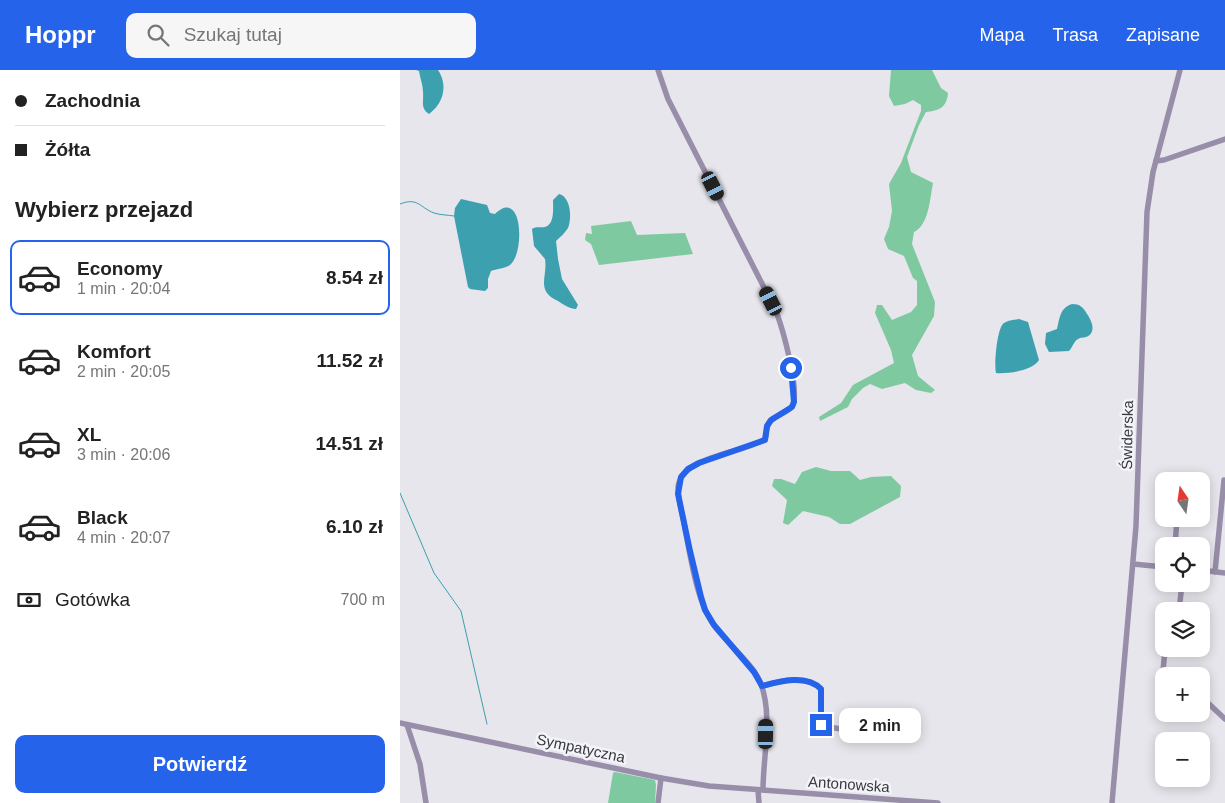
<!DOCTYPE html>
<html lang="pl">
<head>
<meta charset="utf-8">
<style>
  body { margin:0; font-family:Arial,sans-serif; background:#f6f6f6; color:#222; height:100vh; display:flex; flex-direction:column; font-size:19px; white-space:nowrap }
  * { box-sizing:border-box; margin:0 }
  p { font-size:16px; color:#767676 }
  .icon { flex:none; width:28px; height:28px; fill:none; stroke:currentColor; stroke-width:2; stroke-linecap:round; stroke-linejoin:round }
  .map { position:relative; flex:1; overflow:hidden }
  .sheet { display:flex; flex-direction:column; background:#fff; width:400px }
  .sheet>* { flex:none }
  .guide { display:grid; align-content:center; height:110px; padding:0 15px; background:#fff }
  .needle { width:32px; rotate:347deg }
  .controls { position:absolute; left:755px; top:402px; display:grid; gap:10px }
  .controls a { display:grid; place-items:center; width:55px; height:55px; border-radius:10px; background:#fff; box-shadow:0 2px 12px #0003; font-size:25px }
  .end { position:absolute; width:22px; height:22px; margin:-11px; border:6px solid #2563eb; background:#fff; box-shadow:0 0 0 2px #fff }
  .from { border-radius:50% }
  .bubble { position:absolute; height:35px; border-radius:10px; background:#fff; box-shadow:0 2px 12px #0003; font-size:16px; font-weight:700; line-height:35px; text-align:center }
  .car { position:absolute; width:15px; height:30px; margin:-15px -8px; border-radius:6px; box-shadow:0 0 4px 1px #0007; background:linear-gradient(#222 24%,#8ab4d8 0 40%,#222 0 76%,#8ab4d8 0 86%,#222 0) }
  .guide b { display:flex; align-items:center; gap:18px; height:48px; font-size:19px }
  .guide b+b { border-top:1px solid #e0e0e0 }
  .guide i { width:12px; height:12px; background:#222 }
  ul { padding:0; list-style:none }
  li { display:flex; align-items:center; gap:15px; height:75px; margin:0 10px 8px; padding:0 5px; border:2px solid transparent; border-radius:10px }
  li div { flex:1 }
  li b { display:block; font-size:19px }
  li em { font-style:normal; font-weight:700 }
  li.selected { border-color:#2563eb }
  li>.icon { width:45px; height:45px; stroke-width:1.5 }
  h2 { padding:0 15px; font-size:22px; line-height:60px }
  .pay { display:flex; align-items:center; gap:12px; height:55px; padding:0 15px; font-size:19px }
  .pay p { margin-inline-start:auto }
  .primary-button { display:flex; gap:10px; margin-top:auto; padding:10px 15px }
  .primary-button a { flex:1; height:58px; border-radius:10px; background:#2563eb; color:#fff; font-size:20px; font-weight:700; line-height:58px; text-align:center }
  header { display:flex; align-items:center; gap:30px; box-sizing:border-box; height:70px; padding:0 25px; background:#2563eb; color:#fff }
  header strong { font-size:24px }
  nav { display:flex; gap:28px; margin-inline-start:auto; font-size:18px }
  .search { width:350px; height:45px; background:#f6f6f6; display:flex; align-items:center; gap:12px; box-sizing:border-box; padding:0 18px; border-radius:10px; color:#767676; font-size:19px }
  main { display:flex; flex:1; min-height:0 }
  .map>svg:first-child { display:block }
  .forest { fill:#7fc9a1 }
  .water { fill:#3ca0af }
  .lines { fill:none; stroke-linecap:round; stroke-linejoin:round }
  .stream { stroke:#3ca0af; stroke-width:1 }
  .minor { stroke:#998eaa; stroke-width:5.5 }
  .route { stroke:#2563eb; stroke-width:6 }
  .labels { text-anchor:middle; dominant-baseline:central; stroke-width:5; stroke-linejoin:round; paint-order:stroke }
  .street-label { font-size:15px; fill:#39393b; stroke:#f3f4fa }
</style>
</head>
<body>
<header>
<strong>Hoppr</strong>
<div class="search"><svg class="icon" aria-label="search" viewBox="0 0 24 24"><circle cx="10" cy="10" r="6"/><path d="M15 15l6 6"/></svg>Szukaj tutaj</div>
<nav><a>Mapa</a><a>Trasa</a><a>Zapisane</a></nav>
</header>
<main>
<section class="sheet">
<div class="guide">
<b><i class="from"></i>Zachodnia</b>
<b><i></i>Żółta</b>
</div>
<h2>Wybierz przejazd</h2>
<ul>
<li class="selected"><svg class="icon" aria-label="car" viewBox="0 0 24 24"><path d="M5 17H2v-5l4-1 3-4h7l3 4 3 1v5h-3M9 17h6M6 11h13"/><circle cx="7" cy="17" r="2"/><circle cx="17" cy="17" r="2"/></svg><div><b>Economy</b><p>1 min · 20:04</p></div><em>8.54 zł</em></li>
<li><svg class="icon" aria-label="car" viewBox="0 0 24 24"><path d="M5 17H2v-5l4-1 3-4h7l3 4 3 1v5h-3M9 17h6M6 11h13"/><circle cx="7" cy="17" r="2"/><circle cx="17" cy="17" r="2"/></svg><div><b>Komfort</b><p>2 min · 20:05</p></div><em>11.52 zł</em></li>
<li><svg class="icon" aria-label="car" viewBox="0 0 24 24"><path d="M5 17H2v-5l4-1 3-4h7l3 4 3 1v5h-3M9 17h6M6 11h13"/><circle cx="7" cy="17" r="2"/><circle cx="17" cy="17" r="2"/></svg><div><b>XL</b><p>3 min · 20:06</p></div><em>14.51 zł</em></li>
<li><svg class="icon" aria-label="car" viewBox="0 0 24 24"><path d="M5 17H2v-5l4-1 3-4h7l3 4 3 1v5h-3M9 17h6M6 11h13"/><circle cx="7" cy="17" r="2"/><circle cx="17" cy="17" r="2"/></svg><div><b>Black</b><p>4 min · 20:07</p></div><em>6.10 zł</em></li>
</ul>
<div class="pay"><svg class="icon" aria-label="cash" viewBox="0 0 24 24"><path d="M3 7h18v10H3z"/><circle cx="12" cy="12" r="2"/></svg>Gotówka<p>700 m</p></div>
<div class="primary-button"><a>Potwierdź</a></div>
</section>
<div class="map">
<svg width="825" height="733" viewBox="0 0 825 733">
  <rect width="100%" height="100%" fill="#e6e6ec"/>
  <g class="forest">
    <path d="M 491,0 L 532,0 L 541,18 L 548,23 C 547,37 539,41 526,42 L 519,55 L 507,87 L 511,102 L 533,113 C 530,128 529,155 514,162 L 512,174 L 535,232 L 534,246 L 512,285 L 518,306 L 535,320 L 531,323 L 516,320 L 505,313 L 482,319 L 470,314 L 463,318 L 452,329 L 448,337 L 420,351 L 419,347 L 441,333 L 453,315 L 494,293 L 491,280 L 475,243 L 477,235 L 482,235 L 492,250 L 511,242 L 517,235 L 517,211 L 513,208 L 504,186 L 488,179 L 484,169 L 489,157 L 492,141 L 489,114 L 501,93 L 521,41 L 521,35 L 513,30 L 505,34 L 494,36 L 489,26 Z"/>
    <path d="M 231,151 L 237,165 L 285,163 L 293,184 L 199,195 L 191,174 L 185,170 L 186,163 L 192,164 L 191,156 Z"/>
    <path d="M 416,397 L 431,401 L 450,401 L 460,410 L 471,407 L 491,406 L 501,416 L 500,427 L 450,454 L 440,454 L 429,447 L 403,441 L 388,455 L 383,453 L 387,430 L 372,416 L 374,409 L 381,409 L 395,414 L 402,402 Z"/>
    <path d="M 215,702 L 255,710 L 256,715 L 255,733 L 208,733 L 213,703 Z"/>
  </g>
  <g class="water">
    <path d="M 16,0 L 38,0 C 48,15 44,33 29,44 C 20,38 24,31 23,22 C 23,15 20,8 19,1 Z"/>
    <path d="M 159,124 C 171,127 172,148 168,158 C 165,163 160,167 156,171 L 158,189 L 162,209 L 178,235 L 176,239 C 170,239 164,235 158,231 C 135,220 148,207 145,189 L 134,176 L 132,159 C 137,156 140,158 145,157 C 155,154 153,137 153,130 Z"/>
    <path d="M 61,129 L 87,135 L 90,143 L 95,144 C 123,117 125,183 110,195 C 106,198 96,199 91,201 L 88,209 L 88,218 L 85,221 L 70,219 L 68,217 L 54,146 L 55,138 Z"/>
    <path d="M 672,234 C 680,234 683,237 687,244 C 692,251 697,263 686,267 C 683,268 681,267 678,269 C 674,271 672,278 669,281 L 649,282 L 645,274 L 646,263 L 657,259 C 660,247 660,238 672,234 Z"/>
    <path d="M 619,249 L 628,252 L 639,290 C 632,301 607,304 596,303 C 594,295 597,257 604,253 C 608,250 614,250 619,249 Z"/>
  </g>
  <g class="lines">
    <g class="stream">
      <path d="M 0,134 C 18,127 19,137 34,143 C 40,145 48,145 54,146"/>
      <path d="M 0,423 L 34,503 L 61,541 L 87,654"/>
    </g>
    <g class="minor">
      <path d="M 258,0 L 268,29 L 376,241 C 382,257 401,322 392,336 C 387,345 373,344 368,355 C 366,359 367,365 365,369 C 343,384 282,385 278,417 C 278,431 283,445 285,459 C 291,488 296,529 313,554 C 325,572 354,594 361,614 C 373,647 363,686 363,720"/>
      <path d="M 756,91 L 764,90 L 825,69"/>
      <path d="M 780,411 L 781,405"/>
      <path d="M 775,476 L 777,449"/>
      <path d="M 733,494 L 764,497"/>
      <path d="M 801,500 L 825,503"/>
      <path d="M 815,502 L 824,410"/>
      <path d="M 779,541 L 782,514"/>
      <path d="M 362,616 C 380,611 407,604 421,619 L 421,655 L 423,656 L 441,659"/>
      <path d="M 801,631 L 808,633 L 825,649"/>
      <path d="M 764,634 L 760,634 L 765,579"/>
      <path d="M 0,653 L 261,708 L 309,716 L 538,733"/>
      <path d="M 7,655 L 20,694 L 26,733"/>
      <path d="M 358,720 L 359,733"/>
      <path d="M 258,733 L 261,708"/>
      <path d="M 712,733 L 736,456 L 747,142 L 753,102 L 780,0"/>
    </g>
  </g>
  <g class="lines">
    <path class="route" d="M 391,298 L 394,332 L 392,337 L 371,350 L 367,356 L 365,370 L 299,393 L 288,399 L 281,407 L 278,424 L 290,481 L 301,527 L 305,540 L 314,555 L 354,602 L 362,616 C 380,611 407,604 421,619 L 421,655"/>
  </g>
  <g class="labels">
    <g class="street-label">
      <text transform="translate(727 365) rotate(-89)">Świderska</text>
      <text transform="translate(181 678) rotate(12)">Sympatyczna</text>
      <text transform="translate(449 714) rotate(4)">Antonowska</text>
    </g>
  </g>
</svg>
<div class="controls">
<a><svg class="needle" viewBox="-14 -14 28 28"><path d="M0-13l5 13h-10z" fill="#e53935"/><path d="M0 13l5-13h-10z" fill="#767676"/></svg></a>
<a><svg class="icon" aria-label="locate" viewBox="0 0 24 24"><circle cx="12" cy="12" r="6"/><path d="M12 2v4M12 18v4M2 12h4M18 12h4"/></svg></a>
<a><svg class="icon" aria-label="layers" viewBox="0 0 24 24"><path d="M12 4l9 5-9 5-9-5zM3 14l9 5 9-5"/></svg></a>
<a>+</a>
<a>−</a>
</div>
<i class="end from" style="left:391px;top:298px"></i>
<i class="end" style="left:421px;top:655px"></i>
<div class="bubble" style="left:439px;top:638px;width:82px">2 min</div>
<i class="car" style="left:313px;top:116px;rotate:153deg"></i>
<i class="car" style="left:371px;top:231px;rotate:333deg"></i>
<i class="car" style="left:366px;top:664px;rotate:1deg"></i>
</div>
</main>
</body>
</html>
